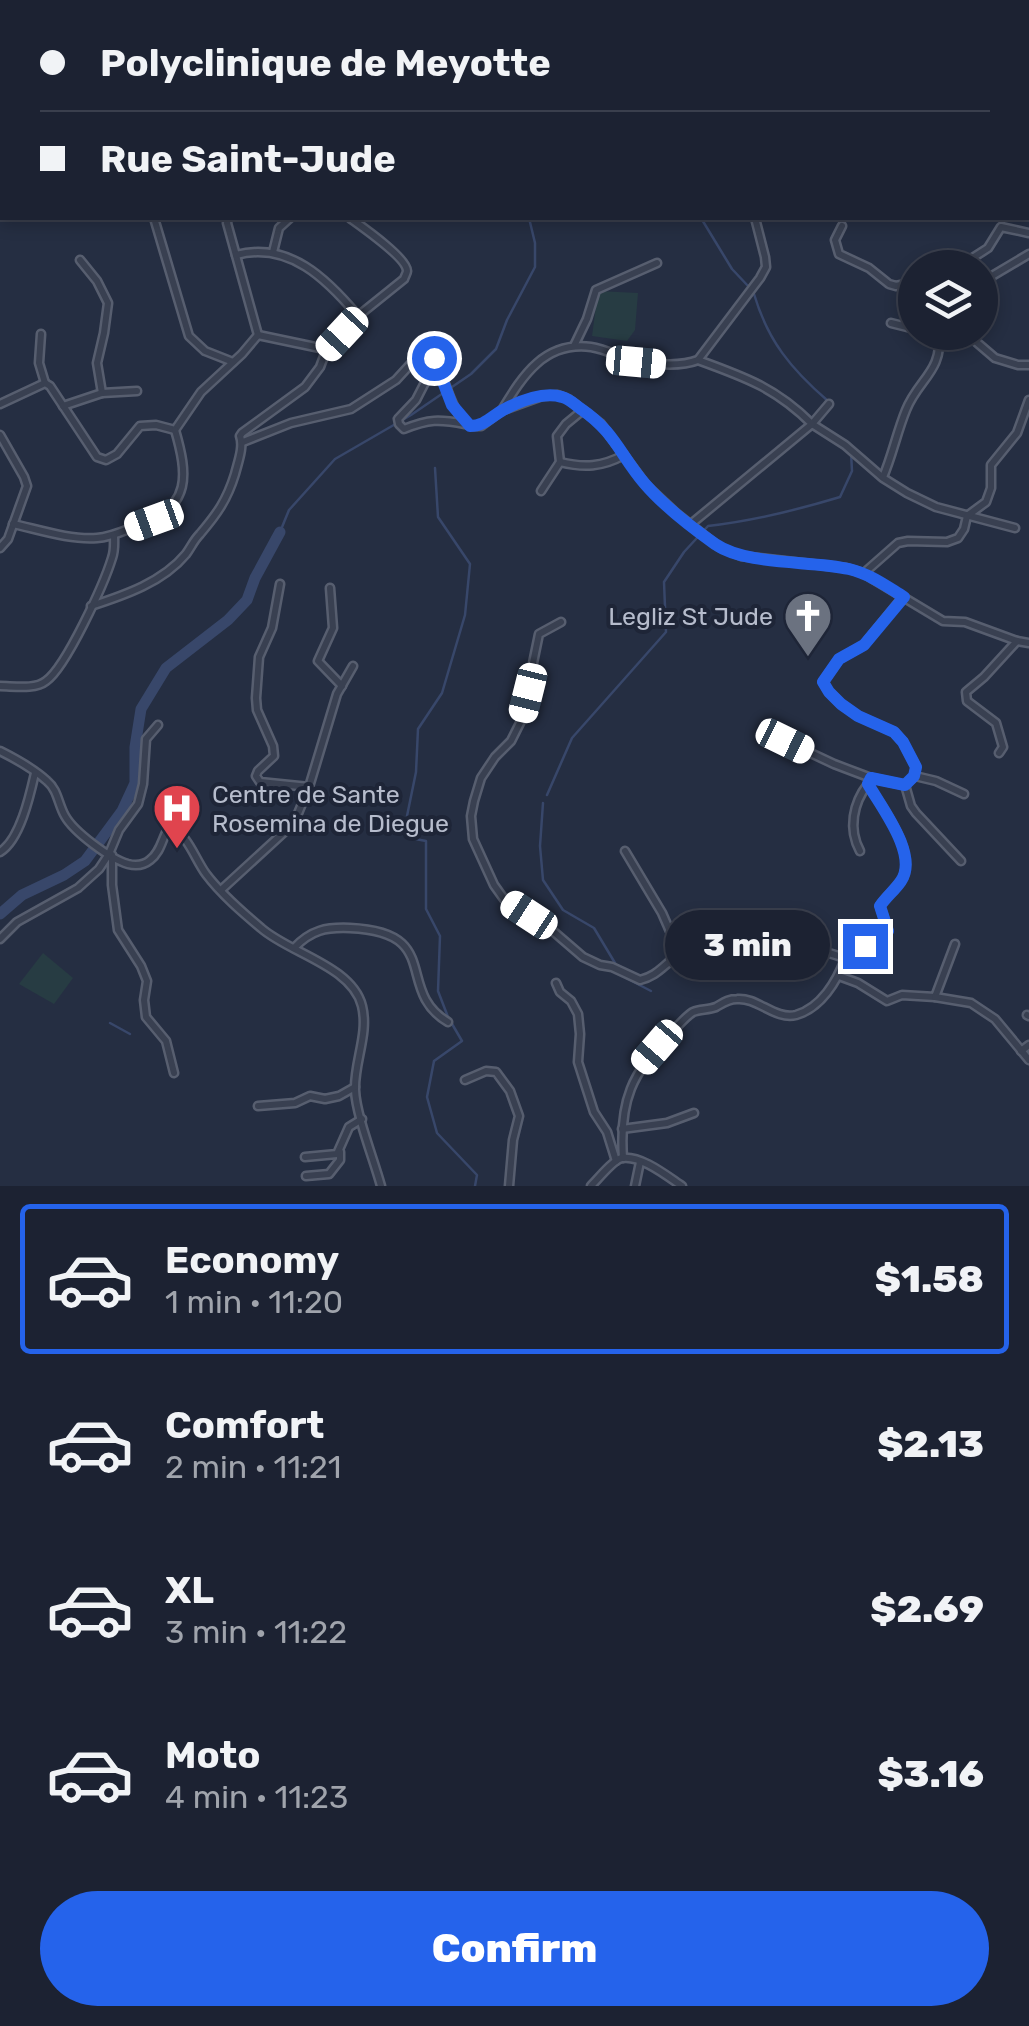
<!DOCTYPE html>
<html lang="en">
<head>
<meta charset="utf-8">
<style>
  body { margin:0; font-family:Rubik,sans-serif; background:#292f3e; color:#f1f3f6; height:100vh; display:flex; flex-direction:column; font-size:38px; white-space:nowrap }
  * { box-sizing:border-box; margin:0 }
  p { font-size:32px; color:#a0a4ac }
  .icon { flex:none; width:55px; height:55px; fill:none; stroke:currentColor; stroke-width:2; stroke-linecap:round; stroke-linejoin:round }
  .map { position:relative; height:1186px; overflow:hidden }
  .side { display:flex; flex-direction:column; background:#1c2232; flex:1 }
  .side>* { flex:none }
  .banner { position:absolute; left:0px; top:0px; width:1030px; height:220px; box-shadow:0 5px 15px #0003,0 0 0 2px #3a3f4d; display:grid; align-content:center; height:220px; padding:0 40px; background:#1c2232 }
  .controls { position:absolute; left:898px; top:250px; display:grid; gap:20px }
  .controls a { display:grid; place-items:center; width:100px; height:100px; border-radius:50%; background:#1c2232; box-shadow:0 5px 15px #0003,0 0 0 2px #3a3f4d; font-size:50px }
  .end { position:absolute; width:45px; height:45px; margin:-22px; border:12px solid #2563eb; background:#fff; box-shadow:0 0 0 5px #fff }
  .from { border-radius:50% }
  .bubble { position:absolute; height:70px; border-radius:35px; background:#1c2232; box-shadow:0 5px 15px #0003,0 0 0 2px #3a3f4d; font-size:32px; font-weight:800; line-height:70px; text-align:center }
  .car { position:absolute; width:30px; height:60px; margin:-30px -15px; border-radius:12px; box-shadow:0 0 8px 2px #0007; background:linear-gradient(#fff 24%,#345 0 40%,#fff 0 76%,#345 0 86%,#fff 0) }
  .banner b { display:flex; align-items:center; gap:35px; height:95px; font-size:38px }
  .banner b+b { border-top:2px solid #3a3f4d }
  .banner i { width:25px; height:25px; background:#f1f3f6 }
  ul { padding:18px 0 0; list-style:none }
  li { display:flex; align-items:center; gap:30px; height:150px; margin:0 20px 15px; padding:0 20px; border:5px solid transparent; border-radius:10px }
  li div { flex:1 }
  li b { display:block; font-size:38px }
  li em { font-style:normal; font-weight:800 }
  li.active { border-color:#2563eb }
  li>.icon { width:90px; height:90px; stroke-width:1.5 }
  .action { display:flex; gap:20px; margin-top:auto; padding:20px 40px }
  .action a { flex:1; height:115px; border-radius:60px; background:#2563eb; color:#fff; font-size:40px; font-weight:800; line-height:115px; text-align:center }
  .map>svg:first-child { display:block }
  .green { fill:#273c43 }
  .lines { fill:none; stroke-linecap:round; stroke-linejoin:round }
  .stream { stroke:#38476a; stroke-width:2.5 }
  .river { stroke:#38476a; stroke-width:11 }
  .minor-casing { stroke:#575e6f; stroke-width:11 }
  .minor { stroke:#394051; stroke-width:6 }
  .route { stroke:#2563eb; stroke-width:12 }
  .labels { text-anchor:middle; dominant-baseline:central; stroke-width:8; stroke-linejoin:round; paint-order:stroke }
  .poi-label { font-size:25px; fill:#b6bccc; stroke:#1e2537; text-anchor:end }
</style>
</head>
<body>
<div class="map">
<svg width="1029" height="1186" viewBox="0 0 1029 1186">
  <rect width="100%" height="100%" fill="#252e42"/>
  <g class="green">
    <path d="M 598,291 L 638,293 L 635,330 L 627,341 L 592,336 Z"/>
    <path d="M 43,953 L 73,978 L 54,1004 L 19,984 Z"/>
  </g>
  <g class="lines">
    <g class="stream">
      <path d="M 360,2 L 361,0"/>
      <path d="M 564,2 L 566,0"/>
      <path d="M 701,218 L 732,269 L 749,287"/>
      <path d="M 754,294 C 768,341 791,369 828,401"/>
      <path d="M 435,468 L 438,517 L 470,564 L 465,615 L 442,693 L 418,729 L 416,772 L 407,816 L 410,838 L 426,841 L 426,909 L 440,936 L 438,991 L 448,1017 L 462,1041 L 434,1061 L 427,1097 L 437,1133 L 477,1175 L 475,1186"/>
      <path d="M 280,532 L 289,510 L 335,459 L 411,415 L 471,374 L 496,349 L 507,320 L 535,267 L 535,243 L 529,218"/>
      <path d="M 547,795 L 572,738 L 666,632 L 664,582 L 684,552 L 708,526 C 753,521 797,510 840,497 L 852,471 L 851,452"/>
      <path d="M 543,803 L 540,846 L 543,880 L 563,910 L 594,928 L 618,968"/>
      <path d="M 626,978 L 651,991"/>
      <path d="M 110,1023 L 130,1034"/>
    </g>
    <path class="river" d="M 0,914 L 22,895 L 64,875 L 85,861 L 108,830 L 122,811 L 135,783 L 135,747 L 141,709 L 166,668 L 228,620 L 247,600 L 255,578 L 280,532"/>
    <g class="minor-casing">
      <g id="minor">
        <path d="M 410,0 L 413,2"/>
        <path d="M 652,0 L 654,2"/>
        <path d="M 687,0 L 689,2"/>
        <path d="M 163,2 L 163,0"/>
        <path d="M 243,2 L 245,0"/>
        <path d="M 320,2 L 321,0"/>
        <path d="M 706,2 L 707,0"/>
        <path d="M 804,2 L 805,0"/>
        <path d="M 1028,70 L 1029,69"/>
        <path d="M 1028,128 L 1029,129"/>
        <path d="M 154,218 L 189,336 L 205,351 L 233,362"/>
        <path d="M 228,218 L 227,223 L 258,335"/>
        <path d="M 842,226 L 835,240 L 839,254 L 869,268 L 889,284 L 896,286 L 915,282"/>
        <path d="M 273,252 L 279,228 L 290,218"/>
        <path d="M 236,255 C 289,241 327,279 358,316"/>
        <path d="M 80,260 L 97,281 L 108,303 L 104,333 L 97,363 L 102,393"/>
        <path d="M 957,268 L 988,248 L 1001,227 L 1029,233"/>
        <path d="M 980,304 L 992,276 L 1029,254"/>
        <path d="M 891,323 L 915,329"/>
        <path d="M 942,332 L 974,340 L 995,358 L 1018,365 L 1029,365"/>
        <path d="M 41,334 L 39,363 L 45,383"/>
        <path d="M 258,335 L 320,348 L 326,351"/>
        <path d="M 574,346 L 587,319 L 596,290 L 657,263"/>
        <path d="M 434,360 L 434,365 L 416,400 L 398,419 L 399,424 L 404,429 C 429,419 439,419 465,424"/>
        <path d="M 0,404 L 45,383 L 50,386 L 97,457 L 106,460 L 117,454 L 140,426 L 156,425 L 175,430 L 201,392 L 242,354 L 258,335"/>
        <path d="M 829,404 L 812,424 L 845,445 L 883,478 L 907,493 L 936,507 L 1015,528"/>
        <path d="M 63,406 L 102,393 L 137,391"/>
        <path d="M 502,410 C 523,375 545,341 591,347 C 606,349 621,358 636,362 C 643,363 652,363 659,364 C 673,365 685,365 698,360 L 760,278 L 766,267 L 765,257 L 755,218"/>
        <path d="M 0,435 L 24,477 L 27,486 L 8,539 L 0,548"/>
        <path d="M 243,442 L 291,423 L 351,409 L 396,380 L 418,356 L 427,353 C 448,369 444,406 470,426 L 481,426 L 501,411 L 542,396 L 558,395 L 568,399 L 601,424 L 646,485 L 676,513 L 719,547 L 741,556 L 846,568 L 863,573 L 943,621 L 965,622 L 1017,641 L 1029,643"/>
        <path d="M 560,462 C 584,468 602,467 624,455"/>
        <path d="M 883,477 C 892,456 897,432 906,410 C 919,378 943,372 939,332"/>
        <path d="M 541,491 L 560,462 L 557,436 L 566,424 L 583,410"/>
        <path d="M 13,524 C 40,530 70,540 97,538 C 113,537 127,529 142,524 C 191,506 188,475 175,430"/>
        <path d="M 691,524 L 812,424 C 776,388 745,377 698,360"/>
        <path d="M 864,573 L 898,543 L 908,541 L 947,542 L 958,538 L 964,529 L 967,516 L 986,502 L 991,488 L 991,465 L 1017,433 L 1029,400"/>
        <path d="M 280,584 L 272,628 L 259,657 L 256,698 L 257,710 L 273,746 L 274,756 L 258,771 L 256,776 L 260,782 L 309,787"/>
        <path d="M 330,588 L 333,628 L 318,661 L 342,686"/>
        <path d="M 91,606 C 125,595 163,582 186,554 C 191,547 194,540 200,534 C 217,514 227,500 235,474 C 238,462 244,447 240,436 L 242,433 L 305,387 L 320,367 L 326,351 L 358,316 L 404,279 C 405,276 407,273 407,271 C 407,258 361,226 350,218"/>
        <path d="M 561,622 L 539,634 L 521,721 L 511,741 L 495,757 L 481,778 L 474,801 L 471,816 L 473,839 L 494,885 L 504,899 L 554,932 L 583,957 L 600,965 L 612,967 L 640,980 C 656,976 661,968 673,959 C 684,951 714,944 727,949 C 736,953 745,961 753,967 C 788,963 810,941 845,959 L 885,936 L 888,931 L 880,906 C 886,896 895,890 901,881 C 919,855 882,808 868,784 L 871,778 L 905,785 L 915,776 L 916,767 L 903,742 L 894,732 L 858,716 L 841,704 L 829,692 L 823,682 L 839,659 L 864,645 L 903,597"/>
        <path d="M 0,686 C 13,686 35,690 46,681 C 66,667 104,584 112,558 C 115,550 114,543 114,535"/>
        <path d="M 785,741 L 834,764 L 871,778"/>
        <path d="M 0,751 C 16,759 34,769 47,781 C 58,790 58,804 65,816 C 74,832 110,859 128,864 C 136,866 144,865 150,860 C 162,851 162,836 170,826 C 188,835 195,859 206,874 C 221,894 242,912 261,928 C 289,953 352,966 362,1006 C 369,1034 354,1062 355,1090 C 356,1115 374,1160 381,1186"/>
        <path d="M 999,753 L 1003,747 L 996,723 L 967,701 L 966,692 L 984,677 L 1017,641"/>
        <path d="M 915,776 L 936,781 L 964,794"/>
        <path d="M 905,785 L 911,806 L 916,813 L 961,861"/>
        <path d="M 625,851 L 662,913 L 680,954"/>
        <path d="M 860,851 C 848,829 853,803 868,784"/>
        <path d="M 0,852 C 20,840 30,795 35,773"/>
        <path d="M 112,855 L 112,885 L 118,930 L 141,966 L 147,981 L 144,1000 L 146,1017 L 166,1041 L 174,1073"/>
        <path d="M 221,890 L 294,823 L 309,787 L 337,694 L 353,666"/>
        <path d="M 0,939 L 17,922 L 78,888 L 99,869 L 109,854 L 119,830 L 138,804 L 143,784 L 146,739 L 158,725"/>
        <path d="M 294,948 C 311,930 326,927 350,928 C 444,932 394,990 448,1022"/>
        <path d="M 839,976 L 858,983 L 887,1001 L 902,995 L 935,997 L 955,944"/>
        <path d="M 556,983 L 560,992 L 571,1001 L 578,1014 L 580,1034 L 578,1062 L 594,1112 L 607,1132 L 616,1161"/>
        <path d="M 935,997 L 971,1003 L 995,1019 L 1029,1060"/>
        <path d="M 1027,1015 L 1029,1016"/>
        <path d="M 1021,1051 L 1029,1045"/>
        <path d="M 465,1080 L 486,1071 L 496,1072 L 510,1091 L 519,1116 L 513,1140 L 509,1186"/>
        <path d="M 258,1106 L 295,1103 L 310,1096 L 325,1099 L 339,1096 L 355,1087"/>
        <path d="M 622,1129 L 667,1123 L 694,1113"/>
        <path d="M 305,1157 L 337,1154 L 349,1127 L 362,1119"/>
        <path d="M 623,1158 C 619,1101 632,1072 671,1033 C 678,1026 685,1017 693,1012 C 700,1009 708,1010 716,1007 C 723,1003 728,999 737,999 C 757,997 775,1020 796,1015 C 821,1008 837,981 845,959"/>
        <path d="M 306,1176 L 329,1174 L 340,1160 L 340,1152"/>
        <path d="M 591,1186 C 597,1180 614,1159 622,1158 C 641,1155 667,1176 682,1186"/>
        <path d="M 635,1186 L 640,1162"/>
      </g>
    </g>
    <use href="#minor" class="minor"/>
  </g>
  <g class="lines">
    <path class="route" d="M 434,358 L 452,405 L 470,426 C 484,426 491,417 503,410 C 520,401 543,391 562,397 C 570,399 574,404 581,409 C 615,432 620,455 645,484 C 664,506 691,527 715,544 C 747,566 810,560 849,569 C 870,574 886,586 904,597 L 864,645 L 839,659 L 823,682 L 829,692 L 841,704 L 858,716 L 894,732 L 903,742 L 916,767 L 914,776 L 905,785 L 871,778 L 868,784 C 881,807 919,855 901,881 C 895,890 886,897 880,906 L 888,931 L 880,940 L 865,946"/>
  </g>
  <defs>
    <g id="church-pin" transform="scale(2.5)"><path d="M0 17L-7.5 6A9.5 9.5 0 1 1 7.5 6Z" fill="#6b7280" stroke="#1e2537"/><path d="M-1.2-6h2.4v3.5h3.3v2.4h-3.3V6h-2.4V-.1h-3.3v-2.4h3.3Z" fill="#fff"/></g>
    <g id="hospital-pin" transform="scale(2.5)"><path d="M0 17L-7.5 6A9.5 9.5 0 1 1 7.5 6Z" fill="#e0444e" stroke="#1e2537"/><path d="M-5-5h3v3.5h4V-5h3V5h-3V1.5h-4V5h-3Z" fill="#fff"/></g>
  </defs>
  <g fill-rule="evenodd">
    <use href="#church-pin" x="808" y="616"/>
    <use href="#hospital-pin" x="177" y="808"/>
  </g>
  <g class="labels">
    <g class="poi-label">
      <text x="773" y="616">Legliz St Jude</text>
      <text x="212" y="794" text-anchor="start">Centre de Sante<tspan x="212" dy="29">Rosemina de Diegue</tspan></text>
    </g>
  </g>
</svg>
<div class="controls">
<a><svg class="icon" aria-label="layers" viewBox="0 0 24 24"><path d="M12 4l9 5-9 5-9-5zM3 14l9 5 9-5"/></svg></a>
</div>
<i class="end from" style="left:434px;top:358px"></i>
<i class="end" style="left:865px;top:946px"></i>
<div class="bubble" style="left:665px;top:910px;width:165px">3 min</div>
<i class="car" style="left:342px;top:334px;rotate:223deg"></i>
<i class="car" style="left:636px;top:362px;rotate:95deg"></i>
<i class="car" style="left:154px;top:520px;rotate:250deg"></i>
<i class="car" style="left:528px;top:693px;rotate:194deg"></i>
<i class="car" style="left:785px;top:741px;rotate:116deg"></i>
<i class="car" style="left:529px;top:915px;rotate:303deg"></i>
<i class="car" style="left:657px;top:1047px;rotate:221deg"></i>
<div class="banner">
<b><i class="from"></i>Polyclinique de Meyotte</b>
<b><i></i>Rue Saint-Jude</b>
</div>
</div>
<section class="side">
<ul>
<li class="active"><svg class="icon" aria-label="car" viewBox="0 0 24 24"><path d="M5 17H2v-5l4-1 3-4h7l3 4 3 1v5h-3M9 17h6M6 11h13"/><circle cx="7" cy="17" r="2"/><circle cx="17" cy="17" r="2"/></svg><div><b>Economy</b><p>1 min · 11:20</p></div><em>$1.58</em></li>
<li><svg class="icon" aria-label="car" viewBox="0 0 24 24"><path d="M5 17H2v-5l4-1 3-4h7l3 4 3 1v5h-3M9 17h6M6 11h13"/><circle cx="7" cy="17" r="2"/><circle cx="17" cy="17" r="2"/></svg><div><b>Comfort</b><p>2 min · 11:21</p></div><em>$2.13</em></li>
<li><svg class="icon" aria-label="car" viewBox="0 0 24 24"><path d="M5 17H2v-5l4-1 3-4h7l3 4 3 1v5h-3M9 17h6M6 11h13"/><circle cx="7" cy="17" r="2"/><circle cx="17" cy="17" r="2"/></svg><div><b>XL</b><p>3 min · 11:22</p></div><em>$2.69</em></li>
<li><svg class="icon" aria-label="car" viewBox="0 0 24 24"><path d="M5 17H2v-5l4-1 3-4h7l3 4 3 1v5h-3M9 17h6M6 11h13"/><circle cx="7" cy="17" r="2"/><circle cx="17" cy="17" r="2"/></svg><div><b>Moto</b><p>4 min · 11:23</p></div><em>$3.16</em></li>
</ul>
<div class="action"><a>Confirm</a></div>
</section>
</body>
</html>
